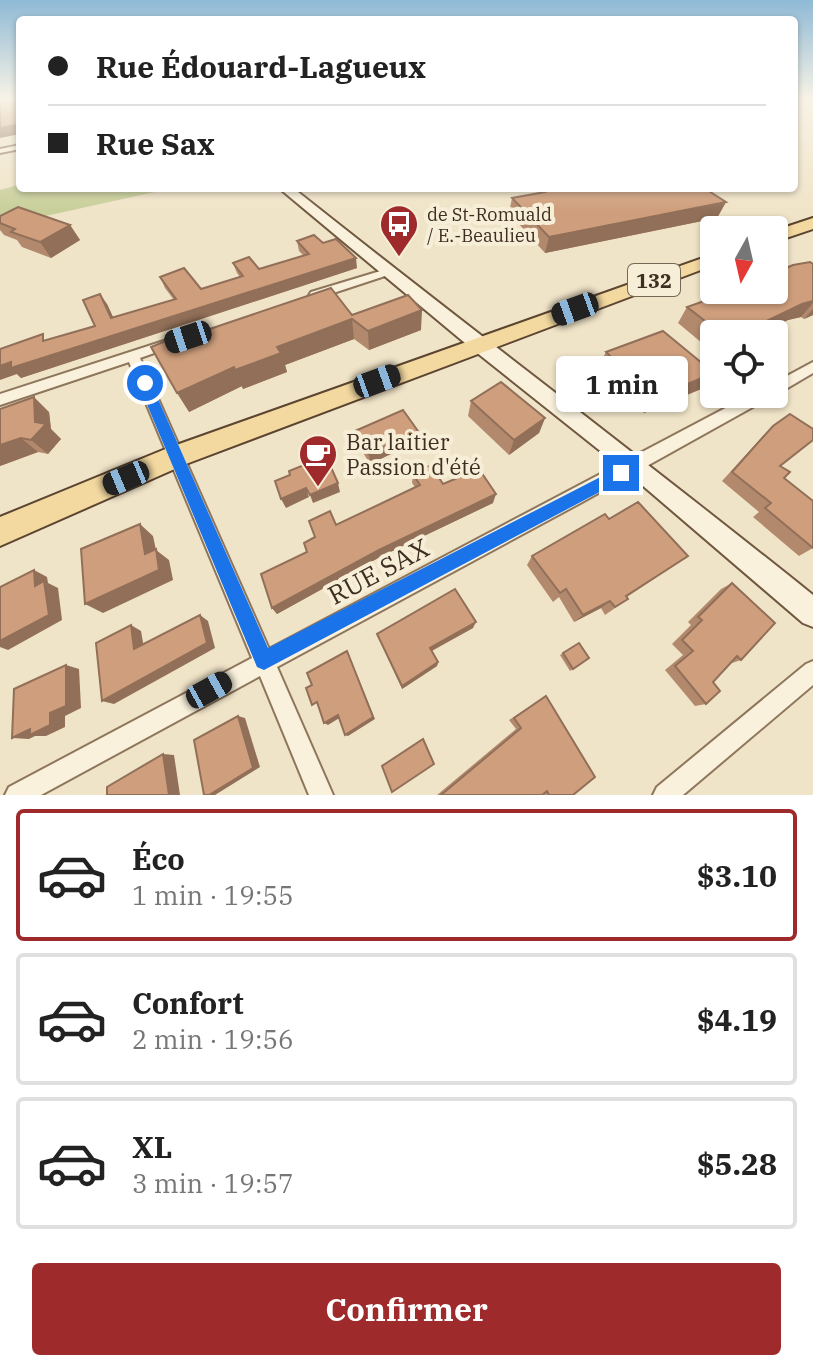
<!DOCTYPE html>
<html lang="fr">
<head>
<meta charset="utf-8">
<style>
  body { margin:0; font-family:"IBM Plex Serif",serif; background:#f2f2f2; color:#222; height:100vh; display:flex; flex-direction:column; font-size:30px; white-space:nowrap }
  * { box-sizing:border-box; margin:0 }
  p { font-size:26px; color:#767676 }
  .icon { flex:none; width:44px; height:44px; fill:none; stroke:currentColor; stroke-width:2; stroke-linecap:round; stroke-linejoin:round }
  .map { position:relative; height:795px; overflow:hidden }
  .sheet { display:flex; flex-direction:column; background:#fff; flex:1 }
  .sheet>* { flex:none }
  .hud { position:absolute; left:16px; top:16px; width:782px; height:176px; border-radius:8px; box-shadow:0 2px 6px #0004; display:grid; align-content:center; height:176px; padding:0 32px; background:#fff }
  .needle { width:52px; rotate:188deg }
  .controls { position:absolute; left:700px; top:216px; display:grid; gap:16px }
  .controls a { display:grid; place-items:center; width:88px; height:88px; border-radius:8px; background:#fff; box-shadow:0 2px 6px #0004; font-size:40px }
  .end { position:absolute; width:36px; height:36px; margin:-18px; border:10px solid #1a73e8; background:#fff; box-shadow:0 0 0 4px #fff }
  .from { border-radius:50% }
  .bubble { position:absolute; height:56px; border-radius:8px; background:#fff; box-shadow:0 2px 6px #0004; font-size:26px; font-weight:700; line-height:56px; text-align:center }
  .car { position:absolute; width:24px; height:48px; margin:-24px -12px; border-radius:10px; box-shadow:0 0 6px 2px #0007; background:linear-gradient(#222 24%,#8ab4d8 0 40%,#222 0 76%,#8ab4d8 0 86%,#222 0) }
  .hud b { display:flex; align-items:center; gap:28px; height:76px; font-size:30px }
  .hud b+b { border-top:2px solid #e0e0e0 }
  .hud i { width:20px; height:20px; background:#222 }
  ul { padding:14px 0 0; list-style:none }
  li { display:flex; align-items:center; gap:24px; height:132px; margin:0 16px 12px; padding:0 16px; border:4px solid #e0e0e0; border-radius:8px }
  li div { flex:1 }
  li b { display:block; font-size:30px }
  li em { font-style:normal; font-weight:700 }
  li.current { border-color:#9e2a2b }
  li>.icon { width:72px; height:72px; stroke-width:1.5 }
  .action { display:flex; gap:16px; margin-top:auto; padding:16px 32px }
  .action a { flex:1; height:92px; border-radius:8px; background:#9e2a2b; color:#fff; font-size:32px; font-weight:700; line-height:92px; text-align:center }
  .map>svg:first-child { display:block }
  .green { fill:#c9cf9b }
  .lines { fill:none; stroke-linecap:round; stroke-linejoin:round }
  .street-casing { stroke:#8d765c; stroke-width:4 }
  .secondary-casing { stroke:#6f573f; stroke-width:4 }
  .primary-casing { stroke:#5b4430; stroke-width:4 }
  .street { fill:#faf1dc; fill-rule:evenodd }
  .secondary { fill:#faf1dc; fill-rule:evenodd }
  .primary { fill:#f3d9a0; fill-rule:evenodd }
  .wall { fill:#b2896c }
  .shaded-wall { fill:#916f58 }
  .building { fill:#cf9f7d; stroke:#916f58; stroke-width:2 }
  .route { fill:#1a73e8 }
  .labels { text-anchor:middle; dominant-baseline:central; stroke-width:8; stroke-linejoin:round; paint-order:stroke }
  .far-poi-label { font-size:18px; fill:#3d2e20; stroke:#f7eed8; text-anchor:start }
  .shield { fill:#f7eed8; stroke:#756857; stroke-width:2 }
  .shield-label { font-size:20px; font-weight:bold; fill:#3d2e20 }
  .poi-label { font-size:22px; fill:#3d2e20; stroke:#f7eed8; text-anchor:start }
  .near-street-label { font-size:26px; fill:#3d2e20; stroke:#f7eed8 }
</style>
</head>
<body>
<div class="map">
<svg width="813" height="795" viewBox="0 0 813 795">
  <rect width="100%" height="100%" fill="#f0e4c8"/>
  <path class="green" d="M 18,185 L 20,188 L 173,188 L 0,226 L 0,190 Z"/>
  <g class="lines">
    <g class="street-casing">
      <g id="street">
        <path d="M 20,145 L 20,149 L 0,153 L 0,149 Z"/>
        <path d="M 387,269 L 392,272 L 391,274 L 315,299 L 309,295 L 311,292 Z"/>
        <path d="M 170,339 L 174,340 L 176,343 L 174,346 L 140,358 L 269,649 L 752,394 L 771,394 L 769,398 L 584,501 L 277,667 L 333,795 L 309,795 L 260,676 L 41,795 L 5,795 L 9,787 L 252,658 L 129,362 L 0,405 L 0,394 Z"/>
        <path d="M 813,362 L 813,373 L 779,393 L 773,394 L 774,383 Z"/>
        <path d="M 813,661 L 813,685 L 683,795 L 653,795 L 657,787 L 806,664 Z"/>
      </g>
    </g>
    <g class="secondary-casing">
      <path id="secondary" d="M 279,188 L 293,188 C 465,325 641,457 813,595 L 813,627 L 803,623 L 628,473 L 471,348 Z"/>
    </g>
    <g class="primary-casing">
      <g id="primary">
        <path d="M 813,218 L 813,229 L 774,242 L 774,231 Z"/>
        <path d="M 714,254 L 714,265 L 186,464 L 0,546 L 0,517 L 168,448 Z"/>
      </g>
    </g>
    <use href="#street" class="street"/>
    <use href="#secondary" class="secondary"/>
    <use href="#primary" class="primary"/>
  </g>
  <g class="wall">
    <path d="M 542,189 L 726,202 L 717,218 L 545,253 L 509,213 L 512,198 L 541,193 Z"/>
    <path d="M 0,216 L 70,225 L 80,240 L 51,258 L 22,247 L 17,240 L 4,235 L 0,230 Z"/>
    <path d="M 297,241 L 323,243 L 357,268 L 21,378 L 17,374 L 48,340 L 95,326 L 107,304 L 113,317 L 174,300 L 165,288 L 160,277 L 201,289 L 240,277 L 237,273 L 233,263 L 259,269 L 303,255 L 299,251 Z"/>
    <path d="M 813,264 L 813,315 L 804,319 L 801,317 L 788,320 L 759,334 L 714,334 L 714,353 L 678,323 L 687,307 Z"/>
    <path d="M 352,315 L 421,330 L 369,350 L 354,339 L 285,365 L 287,372 L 243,389 L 242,386 L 189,412 L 192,335 Z"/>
    <path d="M 606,352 L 701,389 L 644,413 L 598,367 Z"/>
    <path d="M 471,401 L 545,418 L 539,433 L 509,455 L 468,416 Z"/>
    <path d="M 0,409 L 49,412 L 51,429 L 61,439 L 48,454 L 38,452 L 0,466 Z"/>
    <path d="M 773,426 L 784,478 L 813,548 L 799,556 L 753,517 L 759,512 L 722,481 L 763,436 Z"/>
    <path d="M 355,431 L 418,431 L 418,441 L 370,464 L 356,441 Z"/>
    <path d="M 413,474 L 493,503 L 380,557 L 277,614 L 272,608 L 307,552 L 336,525 L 415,487 L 412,483 Z"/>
    <path d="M 609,519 L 675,565 L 627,597 L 628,599 L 605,615 L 601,608 L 574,622 L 559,597 L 553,602 L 527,565 L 532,556 Z"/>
    <path d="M 732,583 L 741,660 L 729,664 L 713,682 L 706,704 L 695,706 L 665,670 L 683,655 L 672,644 L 691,625 L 688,622 L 721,589 Z"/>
    <path d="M 473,628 L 432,651 L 438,662 L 437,666 L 402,689 L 379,639 L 377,634 Z"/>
    <path d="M 579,643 L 589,658 L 570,671 L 560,655 Z"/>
    <path d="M 546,696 L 573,795 L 437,795 L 516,729 L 509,720 Z"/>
  </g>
  <g class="shaded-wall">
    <path d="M 20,124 L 20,134 L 0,138 L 0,128 Z"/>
    <path d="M 726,202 L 717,218 L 545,253 L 549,237 Z"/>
    <path d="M 70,225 L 80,240 L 51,258 L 40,242 Z"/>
    <path d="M 356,258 L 357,268 L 21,378 L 17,374 L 0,380 L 0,366 Z"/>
    <path d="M 100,294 L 107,304 L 118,328 L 111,318 Z"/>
    <path d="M 813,301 L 813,303 L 801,317 L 788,320 L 759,334 L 736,334 L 802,304 Z"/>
    <path d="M 813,309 L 813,315 L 804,319 Z"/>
    <path d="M 422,310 L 421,330 L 369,350 L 368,331 Z"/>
    <path d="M 352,319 L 354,339 L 285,365 L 287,372 L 243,389 L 235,370 L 277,347 Z"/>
    <path d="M 234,367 L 242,386 L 189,412 L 177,393 Z"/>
    <path d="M 714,373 L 701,389 L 644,413 L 654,398 Z"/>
    <path d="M 34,397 L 49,412 L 51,429 L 61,439 L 48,454 L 31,440 L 35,422 Z"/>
    <path d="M 545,418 L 539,433 L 509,455 L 514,440 Z"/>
    <path d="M 418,431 L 418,441 L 370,464 L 369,454 Z"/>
    <path d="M 21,438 L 38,452 L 0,466 L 0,445 Z"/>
    <path d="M 338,483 L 340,492 L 313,503 L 310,495 Z"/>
    <path d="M 306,488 L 309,497 L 286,508 L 281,499 Z"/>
    <path d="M 496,494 L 493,503 L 380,557 L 277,614 L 272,608 L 379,550 Z"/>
    <path d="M 140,524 L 153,536 L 156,550 L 169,560 L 173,580 L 103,613 L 85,604 L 145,554 Z"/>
    <path d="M 34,570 L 47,577 L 48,583 L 58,588 L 62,620 L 8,650 L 0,647 L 0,640 L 35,586 Z"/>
    <path d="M 610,601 L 601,608 L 574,622 L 583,615 Z"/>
    <path d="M 200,615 L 208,621 L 215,648 L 114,704 L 102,701 Z"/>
    <path d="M 476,622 L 473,628 L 429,652 L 430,648 Z"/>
    <path d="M 131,625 L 141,631 L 145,654 L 134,649 Z"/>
    <path d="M 349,655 L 375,719 L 348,736 L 345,735 Z"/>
    <path d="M 438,662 L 437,666 L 402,689 L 402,686 Z"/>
    <path d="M 66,665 L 79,669 L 81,708 L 65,716 L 65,727 L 46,736 L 35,736 L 29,739 L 12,738 L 50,713 Z"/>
    <path d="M 338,715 L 341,717 L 328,725 L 324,723 Z"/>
    <path d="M 238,716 L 245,718 L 260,767 L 215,795 L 209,795 Z"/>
    <path d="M 163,754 L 174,755 L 180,795 L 169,795 Z"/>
  </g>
  <g class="building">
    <path d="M 0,99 L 20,99 L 20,124 L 0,128 Z"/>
    <path d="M 545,188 L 704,188 L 726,202 L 549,237 L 512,198 L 545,192 L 542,189 Z"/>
    <path d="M 18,207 L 70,225 L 40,242 L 11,232 L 15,229 L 0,223 L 0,216 Z"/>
    <path d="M 314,235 L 323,243 L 336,239 L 356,258 L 11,368 L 11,362 L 0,366 L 0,349 L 43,334 L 43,341 L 95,326 L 83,300 L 100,294 L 111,318 L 176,299 L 160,277 L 184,268 L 201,289 L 243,276 L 233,263 L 249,257 L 259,269 L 309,254 L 297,241 Z"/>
    <path d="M 810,262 L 813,264 L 813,301 L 802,304 L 762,323 L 765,325 L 736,334 L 722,334 L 687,307 L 735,290 L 774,290 L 774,273 L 793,265 Z"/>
    <path d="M 331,288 L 352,315 L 408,295 L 422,310 L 368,331 L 352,319 L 277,347 L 281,353 L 235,370 L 234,367 L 177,393 L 151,347 L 190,331 L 192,335 Z"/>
    <path d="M 663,331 L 714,373 L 654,398 L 606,352 Z"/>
    <path d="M 501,382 L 545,418 L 514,440 L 471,401 Z"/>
    <path d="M 34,397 L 35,422 L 46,424 L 31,440 L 21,438 L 0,445 L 0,409 Z"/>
    <path d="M 403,410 L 418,431 L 369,454 L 355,431 Z"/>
    <path d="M 790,414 L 813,429 L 813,440 L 780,466 L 790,472 L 784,478 L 813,501 L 813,548 L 765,508 L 771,503 L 732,472 L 773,426 Z"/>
    <path d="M 326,456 L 338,483 L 310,495 L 306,488 L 281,499 L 275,481 L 290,475 L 289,471 Z"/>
    <path d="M 431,465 L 443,484 L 479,469 L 496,494 L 379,550 L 272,608 L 261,574 L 307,552 L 304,543 L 315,537 L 309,521 L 330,511 L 336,525 L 420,485 L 413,474 Z"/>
    <path d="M 638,502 L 688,556 L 626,596 L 628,599 L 615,607 L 610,601 L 583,615 L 566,589 L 560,593 L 532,556 L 605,514 L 609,519 Z"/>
    <path d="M 140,524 L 145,554 L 156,549 L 159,570 L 85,604 L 81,549 Z"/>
    <path d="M 34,570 L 35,586 L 44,581 L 49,615 L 0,641 L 0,587 Z"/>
    <path d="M 732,583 L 775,623 L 741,660 L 737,656 L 713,682 L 720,691 L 706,704 L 675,666 L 693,651 L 682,640 L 702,620 L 698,617 Z"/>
    <path d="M 455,589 L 476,622 L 430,648 L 438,662 L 402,686 L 377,634 Z"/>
    <path d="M 200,615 L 207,643 L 102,701 L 96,643 L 131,625 L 134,649 Z"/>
    <path d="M 579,643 L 589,658 L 573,669 L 563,653 Z"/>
    <path d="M 347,651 L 373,717 L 345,735 L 338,715 L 324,723 L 317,702 L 312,705 L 306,688 L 312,685 L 307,673 Z"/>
    <path d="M 66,665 L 66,706 L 50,713 L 50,725 L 30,735 L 30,729 L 12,738 L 14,689 Z"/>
    <path d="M 546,696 L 595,777 L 573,795 L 549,795 L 547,791 L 542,795 L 441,795 L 521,728 L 514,718 Z"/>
    <path d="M 238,716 L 253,768 L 209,795 L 204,795 L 194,740 Z"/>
    <path d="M 423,739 L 434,764 L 392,792 L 382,766 Z"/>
    <path d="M 163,754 L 169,795 L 107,795 L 107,787 Z"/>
  </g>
  <linearGradient id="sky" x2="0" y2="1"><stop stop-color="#8fbad6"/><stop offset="0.47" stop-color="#f8f3e6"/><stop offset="1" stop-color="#f8f3e6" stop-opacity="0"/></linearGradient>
  <rect width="813" height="210" fill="url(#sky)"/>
  <path class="route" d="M 145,378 L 151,383 L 268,648 L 616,469 L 626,469 L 628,473 L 626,478 L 264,670 L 257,667 L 138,383 Z"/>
  <defs>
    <g id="bus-pin" transform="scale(2)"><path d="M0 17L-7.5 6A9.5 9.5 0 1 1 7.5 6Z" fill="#9e2a2b" stroke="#f7eed8"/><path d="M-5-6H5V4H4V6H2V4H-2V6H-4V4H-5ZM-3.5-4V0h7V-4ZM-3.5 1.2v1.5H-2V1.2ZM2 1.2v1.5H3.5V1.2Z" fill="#fff"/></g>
    <g id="cafe-pin" transform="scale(2)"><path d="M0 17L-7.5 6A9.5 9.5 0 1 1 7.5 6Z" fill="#9e2a2b" stroke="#f7eed8"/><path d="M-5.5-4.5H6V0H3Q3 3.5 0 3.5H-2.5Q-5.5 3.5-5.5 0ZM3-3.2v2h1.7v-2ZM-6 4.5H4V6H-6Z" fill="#fff"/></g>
  </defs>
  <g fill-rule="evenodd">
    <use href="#bus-pin" x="399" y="224"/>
    <use href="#cafe-pin" x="318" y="454"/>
  </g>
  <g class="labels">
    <g class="far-poi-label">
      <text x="427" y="214">de St-Romuald<tspan x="427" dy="21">/ E.-Beaulieu</tspan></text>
    </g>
    <rect class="shield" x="628" y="264" width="52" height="32" rx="6"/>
    <g class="shield-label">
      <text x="654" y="280">132</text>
    </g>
    <g class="poi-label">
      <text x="346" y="441">Bar laitier<tspan x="346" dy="25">Passion d'été</tspan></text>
    </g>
    <g class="near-street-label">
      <text transform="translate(378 571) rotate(-28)">RUE SAX</text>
    </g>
  </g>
</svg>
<div class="controls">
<a><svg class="needle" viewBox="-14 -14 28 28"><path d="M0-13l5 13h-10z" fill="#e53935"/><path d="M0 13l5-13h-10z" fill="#767676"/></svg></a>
<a><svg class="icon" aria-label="locate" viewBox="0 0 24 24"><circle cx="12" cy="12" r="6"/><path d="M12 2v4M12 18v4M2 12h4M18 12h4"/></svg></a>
</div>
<i class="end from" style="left:145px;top:383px"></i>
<i class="end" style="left:621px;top:473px"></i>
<div class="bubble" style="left:556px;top:356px;width:132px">1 min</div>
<i class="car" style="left:575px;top:309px;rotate:250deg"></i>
<i class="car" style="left:188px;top:337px;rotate:252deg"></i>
<i class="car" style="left:377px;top:381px;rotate:70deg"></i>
<i class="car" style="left:126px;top:478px;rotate:247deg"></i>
<i class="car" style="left:209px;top:690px;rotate:61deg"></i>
<div class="hud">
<b><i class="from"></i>Rue Édouard-Lagueux</b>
<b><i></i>Rue Sax</b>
</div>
</div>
<section class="sheet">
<ul>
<li class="current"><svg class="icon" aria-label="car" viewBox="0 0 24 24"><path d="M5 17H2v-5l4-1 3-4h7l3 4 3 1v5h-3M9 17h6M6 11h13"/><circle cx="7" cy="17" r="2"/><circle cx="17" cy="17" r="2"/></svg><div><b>Éco</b><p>1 min · 19:55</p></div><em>$3.10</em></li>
<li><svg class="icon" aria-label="car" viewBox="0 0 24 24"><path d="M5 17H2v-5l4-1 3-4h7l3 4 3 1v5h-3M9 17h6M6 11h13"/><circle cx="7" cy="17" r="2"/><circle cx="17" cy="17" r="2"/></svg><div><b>Confort</b><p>2 min · 19:56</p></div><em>$4.19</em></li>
<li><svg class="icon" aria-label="car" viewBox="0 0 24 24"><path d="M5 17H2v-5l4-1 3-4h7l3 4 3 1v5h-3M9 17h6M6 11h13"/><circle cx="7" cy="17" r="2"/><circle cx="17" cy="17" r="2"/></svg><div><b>XL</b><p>3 min · 19:57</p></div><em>$5.28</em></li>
</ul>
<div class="action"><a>Confirmer</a></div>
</section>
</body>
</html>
